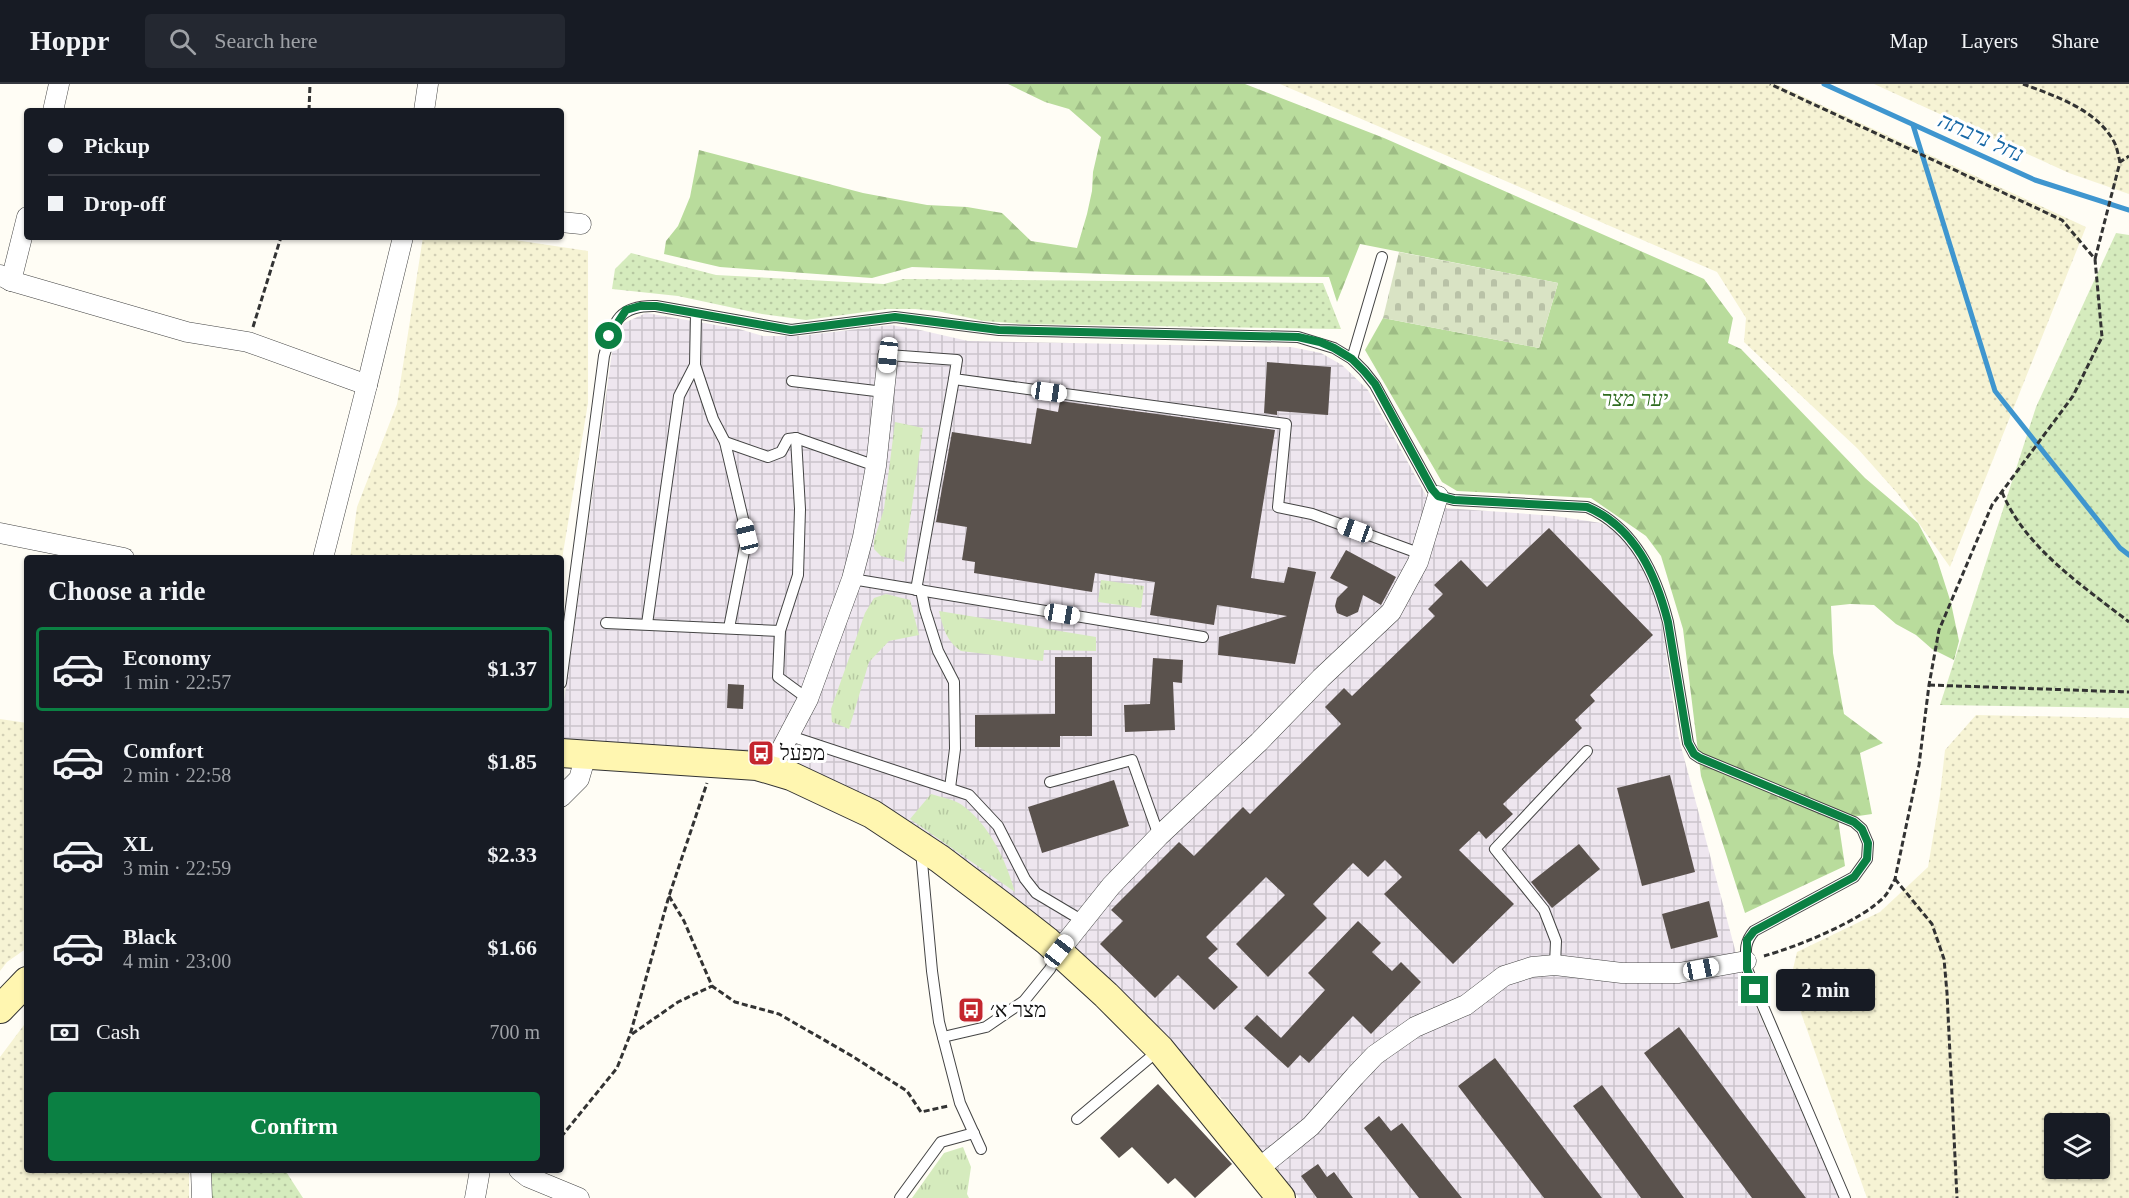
<!DOCTYPE html>
<html lang="en">
<head>
<meta charset="utf-8">
<style>
  body { margin:0; font-family:"Times New Roman",Heebo,serif; background:#242831; color:#f1f3f6; height:100vh; display:flex; flex-direction:column; font-size:22px; white-space:nowrap }
  * { box-sizing:border-box; margin:0 }
  p { font-size:20px; color:#9ea1a6 }
  .icon { flex:none; width:33px; height:33px; fill:none; stroke:currentColor; stroke-width:2; stroke-linecap:round; stroke-linejoin:round }
  .map { position:relative; flex:1; overflow:hidden }
  .panel { position:absolute; left:24px; top:471px; width:540px; height:618px; display:flex; flex-direction:column; background:#171b24; border-radius:6px; box-shadow:0 2px 4px #0004 }
  .panel>* { flex:none }
  .banner { position:absolute; left:24px; top:24px; width:540px; height:132px; border-radius:6px; box-shadow:0 2px 4px #0004; display:grid; align-content:center; height:132px; padding:0 24px; background:#171b24 }
  .controls { position:absolute; left:2044px; top:1029px; display:grid; gap:12px }
  .controls a { display:grid; place-items:center; width:66px; height:66px; border-radius:6px; background:#171b24; box-shadow:0 2px 4px #0004; font-size:30px }
  .end { position:absolute; width:27px; height:27px; margin:-14px; border:8px solid #0b8043; background:#fff; box-shadow:0 0 0 3px #fff }
  .from { border-radius:50% }
  .bubble { position:absolute; height:42px; border-radius:6px; background:#171b24; box-shadow:0 2px 4px #0004; font-size:20px; font-weight:700; line-height:42px; text-align:center }
  .car { position:absolute; width:18px; height:36px; margin:-18px -9px; border-radius:8px; box-shadow:0 0 4px 2px #0007; background:linear-gradient(#fff 24%,#345 0 40%,#fff 0 76%,#345 0 86%,#fff 0) }
  .banner b { display:flex; align-items:center; gap:21px; height:57px; font-size:22px }
  .banner b+b { border-top:2px solid #363941 }
  .banner i { width:15px; height:15px; background:#f1f3f6 }
  ul { padding:0; list-style:none }
  li { display:flex; align-items:center; gap:18px; height:84px; margin:0 12px 9px; padding:0 12px; border:3px solid transparent; border-radius:6px }
  li div { flex:1 }
  li b { display:block; font-size:22px }
  li em { font-style:normal; font-weight:700 }
  li.selected { border-color:#0b8043 }
  li>.icon { width:54px; height:54px; stroke-width:1.5 }
  h2 { padding:0 24px; font-size:27px; line-height:72px }
  .pay { display:flex; align-items:center; gap:15px; height:66px; padding:0 24px; font-size:22px }
  .pay p { margin-inline-start:auto }
  .primary-button { display:flex; gap:12px; margin-top:auto; padding:12px 24px }
  .primary-button a { flex:1; height:69px; border-radius:6px; background:#0b8043; color:#fff; font-size:24px; font-weight:700; line-height:69px; text-align:center }
  header { display:flex; align-items:center; gap:36px; box-sizing:border-box; height:84px; padding:0 30px; background:#171b24; border-bottom:2px solid #363941 }
  header strong { font-size:28px }
  nav { display:flex; gap:33px; margin-inline-start:auto; font-size:21px }
  .search { width:420px; height:54px; background:#242831; display:flex; align-items:center; gap:15px; box-sizing:border-box; padding:0 21px; border-radius:6px; color:#9ea1a6; font-size:22px }
  .map>svg:first-child { display:block }
  .industrial { fill:url(#industrial-grid) }
  .farmland { fill:url(#farmland-dots); fill-rule:evenodd }
  .grass { fill:url(#grass-dots) }
  .forest { fill:url(#forest-firs) }
  .cemetery { fill:url(#cemetery-stones) }
  .park { fill:url(#park-tufts) }
  .lines { fill:none; stroke-linecap:round; stroke-linejoin:round }
  .stream { stroke:#3f96cf; stroke-width:5 }
  .building { fill:#5a524d }
  .lane-casing { stroke:#444; stroke-width:12 }
  .street-casing { stroke:#444; stroke-width:21 }
  .secondary-casing { stroke:#333; stroke-width:30 }
  .path { stroke:#333; stroke-width:3; stroke-dasharray:6 3; stroke-linecap:butt }
  .lane { stroke:#fff; stroke-width:10 }
  .street { stroke:#fff; stroke-width:20 }
  .secondary { stroke:#fff6b0; stroke-width:28 }
  .route { stroke:#0b8043; stroke-width:8 }
  .labels { text-anchor:middle; dominant-baseline:central; stroke-width:6; stroke-linejoin:round; paint-order:stroke }
  .park-label { font-size:21px; font-style:italic; fill:#2f6b1f; stroke:#fff }
  .poi-label { font-size:21px; fill:#111; stroke:#fff; text-anchor:start }
  .water-label { font-size:22px; font-style:italic; fill:#1768a6; stroke:#fff }
</style>
</head>
<body>
<header>
<strong>Hoppr</strong>
<div class="search"><svg class="icon" aria-label="search" viewBox="0 0 24 24"><circle cx="10" cy="10" r="6"/><path d="M15 15l6 6"/></svg>Search here</div>
<nav><a>Map</a><a>Layers</a><a>Share</a></nav>
</header>
<div class="map">
<svg width="2129" height="1114" viewBox="0 0 2129 1114">
  <defs>
    <pattern id="industrial-grid" width="8" height="8" patternUnits="userSpaceOnUse" patternTransform="scale(1.5)"><rect width="8" height="8" fill="#eee6ef"/><path d="M0 4h8M4 0v8" fill="none" stroke="#cbc4cc"/></pattern>
    <pattern id="farmland-dots" width="8" height="8" patternUnits="userSpaceOnUse" patternTransform="scale(1.5)"><rect width="8" height="8" fill="#f6f3d4"/><path d="M2 2h.1M6 6h.1" fill="none" stroke="#d2cfb5" stroke-width="1.8" stroke-linecap="round"/></pattern>
    <pattern id="grass-dots" width="8" height="8" patternUnits="userSpaceOnUse" patternTransform="scale(1.5)"><rect width="8" height="8" fill="#d5ebbd"/><path d="M2 2h.1M6 6h.1" fill="none" stroke="#b6c8a1" stroke-width="1.8" stroke-linecap="round"/></pattern>
    <pattern id="forest-firs" width="22" height="20" patternUnits="userSpaceOnUse" patternTransform="scale(1.5)"><rect width="22" height="20" fill="#b9dc9c"/><path d="M5 1l3.5 6h-7zM16 11l3.5 6h-7z" fill="#9ebc85"/></pattern>
    <pattern id="cemetery-stones" width="16" height="16" patternUnits="userSpaceOnUse" patternTransform="scale(1.5)"><rect width="16" height="16" fill="#d9e3c4"/><path d="M2 7V4a2 2 0 0 1 4 0v3zM10 15v-3a2 2 0 0 1 4 0v3z" fill="#b9c2a7"/></pattern>
    <pattern id="park-tufts" width="24" height="20" patternUnits="userSpaceOnUse" patternTransform="scale(1.5)"><rect width="24" height="20" fill="#d5ebbd"/><path d="M3 7l-1-3M5 7V3M7 7l1-3M15 17l-1-3M17 17v-4M19 17l1-3" fill="none" stroke="#b6c8a1"/></pattern>
  </defs>
  <rect width="100%" height="100%" fill="#fffdf5"/>
  <path class="industrial" d="M 646,229 L 739,245 L 763,252 L 800,252 L 891,241 L 920,246 L 968,257 L 1291,263 L 1321,269 L 1342,281 L 1368,306 L 1427,413 L 1446,424 L 1555,432 L 1601,439 L 1617,448 L 1640,477 L 1660,527 L 1678,651 L 1741,888 L 1839,1114 L 1299,1114 L 1220,1013 L 1153,942 L 845,704 L 561,659 L 561,640 L 613,261 L 624,239 Z"/>
  <g class="farmland">
    <path d="M 1280,0 L 1776,0 L 2086,143 L 1950,483 L 1898,410 L 1858,365 L 1744,258 L 1746,234 L 1717,188 Z"/>
    <path d="M 1874,0 L 2129,0 L 2129,110 L 2069,89 Z"/>
    <path d="M 423,153 L 494,153 L 588,167 L 588,319 L 561,481 L 561,474 L 350,474 L 357,423 L 397,320 Z"/>
    <path d="M 1976,631 L 2129,634 L 2129,1114 L 1867,1114 L 1790,898 L 1797,868 L 1880,828 L 1928,783 L 1940,711 L 1945,666 ZM 2055,1040 L 2100,1040 L 2100,1084 L 2055,1084 Z"/>
    <path d="M 0,635 L 27,639 L 27,864 L 7,878 L 0,887 Z"/>
    <path d="M 27,937 L 27,1086 L 189,1086 L 189,1114 L 0,1114 L 0,973 Z"/>
  </g>
  <g class="grass">
    <path d="M 2116,149 L 2129,151 L 2129,624 L 1940,621 L 2036,323 Z"/>
    <path d="M 631,169 L 716,191 L 884,200 L 903,195 L 1323,199 L 1341,245 L 1024,240 L 984,237 L 937,227 L 915,225 L 887,225 L 806,236 L 762,230 L 678,212 L 612,205 L 615,185 Z"/>
    <path d="M 207,1086 L 285,1086 L 303,1114 L 209,1114 Z"/>
  </g>
  <path class="forest" d="M 1008,0 L 1245,0 L 1384,54 L 1704,195 L 1733,234 L 1728,259 L 1741,265 L 1865,394 L 1918,439 L 1937,475 L 1951,519 L 1959,557 L 1954,576 L 1932,565 L 1916,551 L 1896,540 L 1874,521 L 1850,520 L 1831,522 L 1833,569 L 1844,630 L 1883,659 L 1860,669 L 1872,730 L 1838,735 L 1845,782 L 1745,829 L 1701,692 L 1683,545 L 1661,472 L 1646,452 L 1591,414 L 1457,407 L 1442,398 L 1365,266 L 1383,234 L 1539,264 L 1558,199 L 1360,160 L 1337,218 L 1329,193 L 1133,191 L 912,183 L 872,194 L 720,183 L 664,170 L 666,157 L 678,142 L 690,113 L 699,66 L 863,109 L 927,121 L 967,123 L 1002,129 L 1031,157 L 1077,164 L 1087,130 L 1092,107 L 1093,88 L 1101,53 L 1069,25 L 1045,18 Z"/>
  <path class="cemetery" d="M 1399,168 L 1558,199 L 1539,264 L 1383,234 Z"/>
  <g class="park">
    <path d="M 895,338 L 923,344 L 904,478 L 881,472 L 874,465 L 874,456 L 884,425 Z"/>
    <path d="M 1101,496 L 1144,502 L 1141,524 L 1098,518 Z"/>
    <path d="M 886,510 L 910,516 L 919,551 L 889,557 L 869,578 L 849,645 L 832,638 L 831,625 L 865,529 L 874,514 Z"/>
    <path d="M 939,527 L 1096,553 L 1096,567 L 1044,566 L 1043,577 L 961,567 C 946,557 943,543 939,527 Z"/>
    <path d="M 931,710 C 940,713 954,715 962,721 C 990,741 1006,777 1015,808 L 910,735 Z"/>
    <path d="M 963,1063 L 971,1083 L 967,1110 L 969,1114 L 912,1114 L 944,1069 Z"/>
  </g>
  <g class="lines">
    <g class="stream">
      <path d="M 1824,0 L 2035,96 L 2129,126"/>
      <path d="M 1913,41 L 1995,307 L 2120,464 L 2129,471"/>
    </g>
  </g>
  <g class="building">
    <path d="M 1267,278 L 1331,283 L 1328,331 L 1277,327 L 1277,331 L 1264,329 Z"/>
    <path d="M 1060,317 L 1275,346 L 1251,494 L 1284,499 L 1288,483 L 1316,488 L 1295,580 L 1218,571 L 1219,553 L 1287,532 L 1217,521 L 1214,541 L 1150,531 L 1155,498 L 1095,489 L 1092,508 L 974,489 L 975,478 L 962,476 L 967,443 L 936,438 L 952,348 L 1031,360 L 1037,324 L 1058,328 Z"/>
    <path d="M 1549,444 L 1653,551 L 1590,611 L 1595,617 L 1575,636 L 1582,644 L 1503,720 L 1513,730 L 1486,755 L 1479,747 L 1459,766 L 1514,820 L 1453,880 L 1384,810 L 1402,793 L 1385,776 L 1368,793 L 1353,779 L 1313,820 L 1327,834 L 1268,893 L 1236,860 L 1285,811 L 1266,793 L 1206,853 L 1218,865 L 1208,874 L 1238,903 L 1214,926 L 1178,891 L 1155,914 L 1100,860 L 1123,837 L 1111,826 L 1179,758 L 1194,772 L 1243,723 L 1250,730 L 1341,640 L 1325,623 L 1344,604 L 1352,612 L 1435,532 L 1428,525 L 1443,510 L 1434,501 L 1461,476 L 1487,503 Z"/>
    <path d="M 1346,466 L 1396,493 L 1381,521 L 1363,511 L 1358,528 L 1347,533 L 1337,529 L 1335,522 L 1337,514 L 1348,503 L 1330,494 Z"/>
    <path d="M 1055,573 L 1092,573 L 1092,652 L 1060,652 L 1060,663 L 975,663 L 975,631 L 1055,630 Z"/>
    <path d="M 1153,574 L 1183,576 L 1182,599 L 1173,598 L 1175,646 L 1125,648 L 1124,621 L 1150,620 Z"/>
    <path d="M 728,600 L 744,601 L 743,625 L 727,624 Z"/>
    <path d="M 1670,691 L 1695,788 L 1642,802 L 1617,704 Z"/>
    <path d="M 1114,696 L 1129,742 L 1042,769 L 1028,723 Z"/>
    <path d="M 1579,760 L 1600,785 L 1552,824 L 1531,798 Z"/>
    <path d="M 1709,817 L 1718,853 L 1671,865 L 1662,830 Z"/>
    <path d="M 1358,837 L 1381,859 L 1372,868 L 1392,887 L 1401,878 L 1421,898 L 1371,950 L 1353,932 L 1309,979 L 1300,971 L 1288,984 L 1244,944 L 1257,931 L 1281,954 L 1325,906 L 1308,889 Z"/>
    <path d="M 1679,943 L 1806,1114 L 1752,1114 L 1644,969 Z"/>
    <path d="M 1495,974 L 1602,1114 L 1544,1114 L 1458,1002 Z"/>
    <path d="M 1158,1000 L 1232,1080 L 1195,1114 L 1175,1094 L 1168,1100 L 1132,1063 L 1119,1074 L 1100,1054 Z"/>
    <path d="M 1602,1001 L 1684,1114 L 1641,1114 L 1573,1022 Z"/>
    <path d="M 1379,1032 L 1391,1047 L 1402,1039 L 1462,1114 L 1419,1114 L 1364,1044 Z"/>
    <path d="M 1318,1080 L 1327,1093 L 1334,1088 L 1353,1114 L 1317,1114 L 1301,1092 Z"/>
  </g>
  <g class="lines">
    <g class="lane-casing">
      <g id="lane">
        <path d="M 888,271 L 957,276 L 954,295 L 1286,340 L 1278,423 L 1312,430 L 1421,470"/>
        <path d="M 1352,275 L 1382,173"/>
        <path d="M 695,281 L 713,335 L 725,358 L 747,452 L 729,544"/>
        <path d="M 792,297 L 884,308"/>
        <path d="M 796,354 L 800,425 L 798,491 L 780,547 L 778,593 L 808,615"/>
        <path d="M 725,358 L 768,373 L 781,368 L 788,355 L 796,354 L 876,382"/>
        <path d="M 852,495 L 1203,553"/>
        <path d="M 916,506 L 954,295"/>
        <path d="M 921,506 L 925,526 L 938,567 L 954,598 L 955,665 L 950,704"/>
        <path d="M 606,539 L 780,547"/>
        <path d="M 647,540 L 679,312 L 695,281 L 696,230"/>
        <path d="M 561,599 L 604,272 C 614,238 617,221 656,222 L 791,246 L 895,233 L 999,246 L 1298,253 L 1334,264 L 1352,275 L 1364,287 L 1375,301 L 1432,405 L 1438,412 L 1454,416 L 1587,423 C 1635,444 1656,491 1668,538 L 1688,659 L 1694,670 L 1700,674 L 1854,738 L 1862,745 L 1868,759 L 1867,775 L 1854,793 L 1754,847 C 1743,860 1746,869 1747,885 L 1845,1114"/>
        <path d="M 790,652 L 969,711 L 998,742 L 1025,795 L 1036,809 L 1083,837"/>
        <path d="M 1050,698 L 1132,676 L 1159,752"/>
        <path d="M 921,767 L 932,887 L 939,938 L 960,1019 L 981,1065"/>
        <path d="M 1555,881 L 1556,857 L 1544,826 L 1495,765 L 1587,667"/>
        <path d="M 943,953 L 986,943 L 1024,917 L 1050,885 L 1058,869"/>
        <path d="M 1077,1035 L 1159,966"/>
        <path d="M 900,1114 L 941,1058 L 974,1049"/>
      </g>
    </g>
    <g class="street-casing">
      <g id="street">
        <path d="M 53,27 L 59,0"/>
        <path d="M 424,27 L 428,0"/>
        <path d="M 561,138 L 581,140"/>
        <path d="M 0,191 L 11,197 L 187,248 L 248,258 L 367,301 L 403,153"/>
        <path d="M 11,197 L 27,133"/>
        <path d="M 0,449 L 124,474"/>
        <path d="M 323,474 L 367,301"/>
        <path d="M 771,685 L 808,615 L 852,495 L 863,453 L 876,382 L 888,271"/>
        <path d="M 561,713 L 579,695 L 586,671"/>
        <path d="M 1059,867 L 1111,802 L 1159,752 L 1259,658 L 1321,594 L 1391,528 L 1418,478 L 1438,412"/>
        <path d="M 1258,1085 L 1311,1042 L 1355,992 L 1375,971 L 1415,943 L 1466,921 L 1504,892 L 1532,883 L 1555,881 L 1622,889 L 1679,889 L 1746,877"/>
        <path d="M 201,1086 L 202,1114"/>
        <path d="M 519,1086 L 528,1093 L 579,1114"/>
        <path d="M 475,1114 L 480,1086"/>
      </g>
    </g>
    <g class="secondary-casing">
      <g id="secondary">
        <path d="M 561,669 L 757,682 L 791,692 L 872,730 L 940,775 L 1006,825 L 1047,857 L 1106,911 L 1160,965 L 1281,1114"/>
        <path d="M 0,925 L 27,897"/>
      </g>
    </g>
    <g class="path">
      <path d="M 2023,0 C 2055,12 2095,25 2113,56 C 2117,62 2118,71 2120,78"/>
      <path d="M 309,27 L 310,0"/>
      <path d="M 2095,175 L 2120,78 L 2129,72"/>
      <path d="M 253,243 L 281,153"/>
      <path d="M 2002,408 C 2025,464 2083,502 2129,538"/>
      <path d="M 1929,601 L 2129,608"/>
      <path d="M 1895,795 L 1932,840 L 1944,875 L 1947,909 L 1957,1114"/>
      <path d="M 669,812 L 684,837 L 712,902 L 735,918 L 779,930 L 852,972 L 907,1007 L 921,1028 L 948,1022"/>
      <path d="M 1764,872 C 1796,863 1862,837 1885,812 C 1889,807 1892,801 1895,795 L 1919,681 L 1929,601 L 1939,546 L 1992,421 L 2073,312 L 2102,253 L 2095,175 L 2062,136 L 1770,0"/>
      <path d="M 632,950 L 678,918 L 712,902"/>
      <path d="M 561,1053 L 617,984 L 630,951 L 669,812 L 707,699"/>
    </g>
    <use href="#lane" class="lane"/>
    <use href="#street" class="street"/>
    <use href="#secondary" class="secondary"/>
  </g>
  <g class="lines">
    <path class="route" d="M 609,252 L 626,226 L 640,222 L 656,222 L 791,246 L 895,233 L 999,246 L 1298,253 L 1320,258 L 1334,264 L 1352,275 L 1364,287 L 1375,300 L 1432,405 L 1438,412 L 1454,416 L 1587,423 C 1635,443 1656,491 1668,538 L 1688,659 L 1694,670 L 1700,674 L 1854,738 L 1862,745 L 1868,759 L 1867,775 L 1854,793 L 1754,847 L 1747,856 L 1747,885 L 1755,906"/>
  </g>
  <defs>
    <g id="bus-square" transform="scale(1.35)"><rect x="-9" y="-9" width="18" height="18" rx="4" fill="#c4262e" stroke="#fff"/><path d="M-5-6H5V4H4V6H2V4H-2V6H-4V4H-5ZM-3.5-4V0h7V-4ZM-3.5 1.2v1.5H-2V1.2ZM2 1.2v1.5H3.5V1.2Z" fill="#fff"/></g>
  </defs>
  <g fill-rule="evenodd">
    <use href="#bus-square" x="761" y="669"/>
    <use href="#bus-square" x="971" y="926"/>
  </g>
  <g class="labels">
    <g class="park-label">
      <text x="1635" y="315">יער מצר</text>
    </g>
    <g class="poi-label">
      <text x="780" y="669">מפעל</text>
      <text x="990" y="926">מצר א׳</text>
    </g>
    <g class="water-label">
      <text transform="translate(1981 53) rotate(24)">נחל נרבתה</text>
    </g>
  </g>
</svg>
<div class="controls">
<a><svg class="icon" aria-label="layers" viewBox="0 0 24 24"><path d="M12 4l9 5-9 5-9-5zM3 14l9 5 9-5"/></svg></a>
</div>
<i class="end from" style="left:609px;top:252px"></i>
<i class="end" style="left:1755px;top:906px"></i>
<div class="bubble" style="left:1776px;top:885px;width:99px">2 min</div>
<i class="car" style="left:888px;top:271px;rotate:186deg"></i>
<i class="car" style="left:1049px;top:308px;rotate:98deg"></i>
<i class="car" style="left:1355px;top:446px;rotate:290deg"></i>
<i class="car" style="left:747px;top:452px;rotate:346deg"></i>
<i class="car" style="left:1062px;top:530px;rotate:99deg"></i>
<i class="car" style="left:1059px;top:867px;rotate:38deg"></i>
<i class="car" style="left:1701px;top:885px;rotate:79deg"></i>
<div class="banner">
<b><i class="from"></i>Pickup</b>
<b><i></i>Drop-off</b>
</div>
<section class="panel">
<h2>Choose a ride</h2>
<ul>
<li class="selected"><svg class="icon" aria-label="car" viewBox="0 0 24 24"><path d="M5 17H2v-5l4-1 3-4h7l3 4 3 1v5h-3M9 17h6M6 11h13"/><circle cx="7" cy="17" r="2"/><circle cx="17" cy="17" r="2"/></svg><div><b>Economy</b><p>1 min · 22:57</p></div><em>$1.37</em></li>
<li><svg class="icon" aria-label="car" viewBox="0 0 24 24"><path d="M5 17H2v-5l4-1 3-4h7l3 4 3 1v5h-3M9 17h6M6 11h13"/><circle cx="7" cy="17" r="2"/><circle cx="17" cy="17" r="2"/></svg><div><b>Comfort</b><p>2 min · 22:58</p></div><em>$1.85</em></li>
<li><svg class="icon" aria-label="car" viewBox="0 0 24 24"><path d="M5 17H2v-5l4-1 3-4h7l3 4 3 1v5h-3M9 17h6M6 11h13"/><circle cx="7" cy="17" r="2"/><circle cx="17" cy="17" r="2"/></svg><div><b>XL</b><p>3 min · 22:59</p></div><em>$2.33</em></li>
<li><svg class="icon" aria-label="car" viewBox="0 0 24 24"><path d="M5 17H2v-5l4-1 3-4h7l3 4 3 1v5h-3M9 17h6M6 11h13"/><circle cx="7" cy="17" r="2"/><circle cx="17" cy="17" r="2"/></svg><div><b>Black</b><p>4 min · 23:00</p></div><em>$1.66</em></li>
</ul>
<div class="pay"><svg class="icon" aria-label="cash" viewBox="0 0 24 24"><path d="M3 7h18v10H3z"/><circle cx="12" cy="12" r="2"/></svg>Cash<p>700 m</p></div>
<div class="primary-button"><a>Confirm</a></div>
</section>
</div>
</body>
</html>
